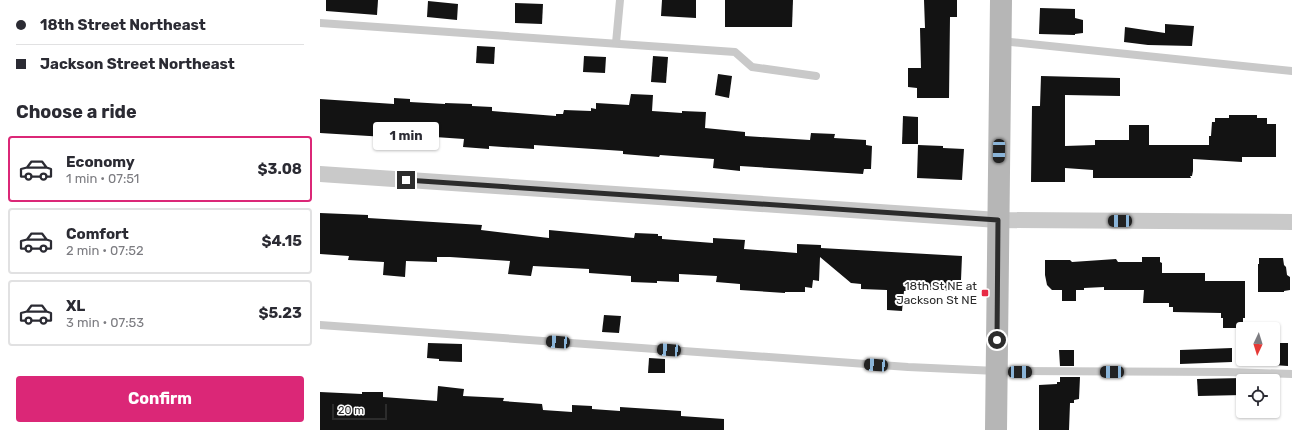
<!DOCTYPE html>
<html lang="en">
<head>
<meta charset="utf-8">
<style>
  body { margin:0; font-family:Rubik,sans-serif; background:#f2f2f3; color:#2b2b33; height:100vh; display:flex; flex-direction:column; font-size:15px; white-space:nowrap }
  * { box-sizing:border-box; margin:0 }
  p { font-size:13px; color:#7c7c81 }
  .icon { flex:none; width:22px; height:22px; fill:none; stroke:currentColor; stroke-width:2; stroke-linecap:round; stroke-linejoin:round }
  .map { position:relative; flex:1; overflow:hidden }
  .side { display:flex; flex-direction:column; background:#fff; width:320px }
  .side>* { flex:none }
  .banner { display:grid; align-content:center; height:88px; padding:0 16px; background:#fff }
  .needle { width:26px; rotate:184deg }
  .tools { position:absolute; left:916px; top:322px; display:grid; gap:8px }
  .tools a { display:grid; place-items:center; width:44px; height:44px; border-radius:4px; background:#fff; box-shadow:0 1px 3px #0004; font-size:20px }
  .scale { position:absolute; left:12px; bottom:10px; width:55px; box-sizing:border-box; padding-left:4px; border:2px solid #2c2c2c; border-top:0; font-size:11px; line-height:14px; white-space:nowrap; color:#2c2c2c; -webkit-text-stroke:3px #fff; paint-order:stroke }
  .end { position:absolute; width:18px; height:18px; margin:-9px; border:5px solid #2c2c2c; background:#fff; box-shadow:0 0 0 2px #fff }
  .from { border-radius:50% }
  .bubble { position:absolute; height:28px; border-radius:4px; background:#fff; box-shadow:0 1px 3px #0004; font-size:13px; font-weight:700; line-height:28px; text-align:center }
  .car { position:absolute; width:12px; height:24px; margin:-12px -6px; border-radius:5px; box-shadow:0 0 3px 1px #0007; background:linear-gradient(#222 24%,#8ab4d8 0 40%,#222 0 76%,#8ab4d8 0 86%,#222 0) }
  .banner b { display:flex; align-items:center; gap:14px; height:38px; font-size:15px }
  .banner b+b { border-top:1px solid #e1e1e2 }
  .banner i { width:10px; height:10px; background:#2b2b33 }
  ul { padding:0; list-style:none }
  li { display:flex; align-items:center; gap:12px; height:66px; margin:0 8px 6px; padding:0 8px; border:2px solid #e1e1e2; border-radius:4px }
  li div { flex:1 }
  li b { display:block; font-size:15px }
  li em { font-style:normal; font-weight:700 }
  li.active { border-color:#db2777 }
  li>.icon { width:36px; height:36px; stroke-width:1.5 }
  h2 { padding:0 16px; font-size:18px; line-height:48px }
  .cta { display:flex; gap:8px; margin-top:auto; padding:8px 16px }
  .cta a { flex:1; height:46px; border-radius:4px; background:#db2777; color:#fff; font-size:16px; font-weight:700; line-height:46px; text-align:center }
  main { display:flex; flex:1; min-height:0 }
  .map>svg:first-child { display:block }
  .building { fill:#131313 }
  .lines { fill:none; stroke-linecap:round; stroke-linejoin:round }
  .lane { stroke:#c9c9c9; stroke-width:8 }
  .street { stroke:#c9c9c9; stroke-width:16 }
  .secondary { stroke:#b6b6b6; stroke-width:22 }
  .route { stroke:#2c2c2c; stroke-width:5 }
  .poi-dot { fill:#e72a45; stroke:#fff; stroke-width:1.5 }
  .labels { text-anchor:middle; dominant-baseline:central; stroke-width:4; stroke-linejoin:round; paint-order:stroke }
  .poi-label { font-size:12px; fill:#2c2c2c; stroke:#fff; text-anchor:end }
</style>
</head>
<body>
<main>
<section class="side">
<div class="banner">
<b><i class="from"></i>18th Street Northeast</b>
<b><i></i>Jackson Street Northeast</b>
</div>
<h2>Choose a ride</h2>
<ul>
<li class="active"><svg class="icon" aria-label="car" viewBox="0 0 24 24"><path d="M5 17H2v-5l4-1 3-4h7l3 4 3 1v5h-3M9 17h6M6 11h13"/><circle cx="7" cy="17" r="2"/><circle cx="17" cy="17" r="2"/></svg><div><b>Economy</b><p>1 min · 07:51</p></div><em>$3.08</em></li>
<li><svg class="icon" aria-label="car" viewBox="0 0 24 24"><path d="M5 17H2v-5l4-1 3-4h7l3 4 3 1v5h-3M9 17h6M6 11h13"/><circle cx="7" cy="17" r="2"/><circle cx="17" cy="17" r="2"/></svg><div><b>Comfort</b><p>2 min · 07:52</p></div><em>$4.15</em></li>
<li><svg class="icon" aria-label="car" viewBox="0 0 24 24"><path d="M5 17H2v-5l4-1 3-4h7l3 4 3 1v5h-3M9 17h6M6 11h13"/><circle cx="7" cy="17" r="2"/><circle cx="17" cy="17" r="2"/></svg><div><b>XL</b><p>3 min · 07:53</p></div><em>$5.23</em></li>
</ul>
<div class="cta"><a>Confirm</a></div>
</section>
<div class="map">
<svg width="972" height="430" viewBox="0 0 972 430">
  <rect width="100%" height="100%" fill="#fff"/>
  <g class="building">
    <path d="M 6,0 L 58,0 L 57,15 L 6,11 Z"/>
    <path d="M 342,0 L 376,0 L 376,18 L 341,16 Z"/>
    <path d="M 405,0 L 473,0 L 472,27 L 405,27 Z"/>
    <path d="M 604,0 L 637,0 L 637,17 L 630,17 L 629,98 L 597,98 L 597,88 L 588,87 L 588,68 L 601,68 L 600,28 L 605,28 Z"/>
    <path d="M 108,1 L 138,4 L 137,20 L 107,17 Z"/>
    <path d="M 195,3 L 223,4 L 222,24 L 195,23 Z"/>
    <path d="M 720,8 L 755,9 L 755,18 L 763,20 L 763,33 L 755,34 L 755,35 L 719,34 Z"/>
    <path d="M 845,24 L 874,26 L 872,46 L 828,45 L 804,42 L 805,27 L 845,33 Z"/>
    <path d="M 157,46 L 175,47 L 174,64 L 156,63 Z"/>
    <path d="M 264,56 L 286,57 L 285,73 L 263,72 Z"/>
    <path d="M 333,56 L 348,57 L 346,83 L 331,82 Z"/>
    <path d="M 398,74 L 412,76 L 409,98 L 395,95 Z"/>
    <path d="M 721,76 L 800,78 L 800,96 L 745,95 L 745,146 L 775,145 L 775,140 L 809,140 L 809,125 L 829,125 L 829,145 L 889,145 L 889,136 L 891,136 L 892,122 L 895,122 L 895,118 L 909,118 L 909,115 L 937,115 L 937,118 L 947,118 L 947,124 L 956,124 L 956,157 L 922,157 L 922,162 L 873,159 L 873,171 L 872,176 L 870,176 L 871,178 L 773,178 L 773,170 L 745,168 L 745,182 L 711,182 L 712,106 L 720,106 Z"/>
    <path d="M 311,94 L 333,95 L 332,111 L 362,113 L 362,111 L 386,112 L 385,128 L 425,132 L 425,136 L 490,140 L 491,133 L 515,134 L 514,138 L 546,140 L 546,145 L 552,146 L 551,169 L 544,169 L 543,174 L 420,166 L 420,171 L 393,168 L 394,159 L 340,155 L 339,157 L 303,154 L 303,151 L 214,145 L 214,149 L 169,146 L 169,149 L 143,147 L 144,139 L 115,137 L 115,140 L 0,133 L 0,99 L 74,104 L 74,98 L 90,99 L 90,102 L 125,104 L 125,103 L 152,104 L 152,106 L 172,107 L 172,111 L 236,116 L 236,114 L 243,114 L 244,110 L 271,111 L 271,108 L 276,109 L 276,103 L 309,105 Z"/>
    <path d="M 583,116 L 598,117 L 598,144 L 582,144 Z"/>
    <path d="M 598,145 L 623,146 L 623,148 L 644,149 L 642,180 L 597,178 Z"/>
    <path d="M 0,213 L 48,215 L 48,218 L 162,225 L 161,230 L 229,238 L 229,230 L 314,238 L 315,233 L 338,234 L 338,236 L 342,236 L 342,239 L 393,243 L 393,238 L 425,240 L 424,249 L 477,253 L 477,244 L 501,245 L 501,248 L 642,256 L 641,280 L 635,280 L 633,291 L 588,289 L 588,291 L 584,291 L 582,311 L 567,310 L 567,290 L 541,289 L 541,284 L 531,283 L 500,257 L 499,281 L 493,280 L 492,288 L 485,287 L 485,292 L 465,292 L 465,293 L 420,290 L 420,284 L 396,282 L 397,276 L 359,274 L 359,282 L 337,281 L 337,283 L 311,282 L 311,276 L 269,273 L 269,269 L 213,266 L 211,276 L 188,274 L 190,261 L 130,257 L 117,257 L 117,262 L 86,261 L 85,277 L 63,275 L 64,262 L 28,260 L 29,256 L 0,254 Z"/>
    <path d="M 822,257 L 840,257 L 840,262 L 842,263 L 842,273 L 885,273 L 885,281 L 925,281 L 925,318 L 923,318 L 923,328 L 903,328 L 903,318 L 901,318 L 901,313 L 853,312 L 853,307 L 849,307 L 849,303 L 823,303 L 824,290 L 784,290 L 784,287 L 764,288 L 764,290 L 756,290 L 756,301 L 742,301 L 742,290 L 732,290 L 727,285 L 725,275 L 725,260 L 750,260 L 752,262 L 796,259 L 798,262 L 822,262 Z"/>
    <path d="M 939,258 L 963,258 L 964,265 L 966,267 L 967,275 L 970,277 L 970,290 L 964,291 L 964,292 L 938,292 L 938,264 L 939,264 Z"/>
    <path d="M 284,315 L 301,316 L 299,333 L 282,332 Z"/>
    <path d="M 108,343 L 142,344 L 142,362 L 119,361 L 119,359 L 107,358 Z"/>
    <path d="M 953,343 L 968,343 L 968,366 L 953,365 Z"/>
    <path d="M 912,348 L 912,362 L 860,364 L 860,350 Z"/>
    <path d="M 739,350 L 754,350 L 754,366 L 740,366 Z"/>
    <path d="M 329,358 L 345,359 L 345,373 L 328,373 Z"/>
    <path d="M 740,377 L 760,377 L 759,399 L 754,400 L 754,403 L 750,403 L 749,430 L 719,430 L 719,385 L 737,384 L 737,382 L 740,382 Z"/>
    <path d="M 923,378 L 923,395 L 878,396 L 877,379 Z"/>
    <path d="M 118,386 L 144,389 L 143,396 L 184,398 L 183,401 L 222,404 L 223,410 L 252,412 L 252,405 L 272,406 L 272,409 L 300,411 L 300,407 L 361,411 L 361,416 L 404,419 L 404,430 L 0,430 L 0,392 L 42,394 L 42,392 L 63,392 L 63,397 L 117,401 Z"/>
  </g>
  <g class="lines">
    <g class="lane">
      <path d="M 0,23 L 415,52 L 432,67 L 496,76"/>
      <path d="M 681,41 L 972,71"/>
      <path d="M 296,43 L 300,0"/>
      <path d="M 0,325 L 588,367 L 677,371 L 907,372 L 972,374"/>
    </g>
    <path class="street" d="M 0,174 L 678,220 L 972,222"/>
    <path class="secondary" d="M 676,430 L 681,0"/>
  </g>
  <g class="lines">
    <path class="route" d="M 86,180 L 678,220 L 677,340"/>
  </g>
  <rect class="poi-dot" x="661" y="289" width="8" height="8" rx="2"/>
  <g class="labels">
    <g class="poi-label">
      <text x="657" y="286">18th St NE at<tspan x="657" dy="14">Jackson St NE</tspan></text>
    </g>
  </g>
</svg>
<div class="tools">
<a><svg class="needle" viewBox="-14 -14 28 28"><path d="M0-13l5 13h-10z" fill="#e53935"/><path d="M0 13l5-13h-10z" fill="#7c7c81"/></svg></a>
<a><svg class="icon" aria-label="locate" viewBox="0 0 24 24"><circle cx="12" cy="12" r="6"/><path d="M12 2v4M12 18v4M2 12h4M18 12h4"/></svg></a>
</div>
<div class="scale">20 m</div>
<i class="end from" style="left:677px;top:340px"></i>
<i class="end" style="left:86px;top:180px"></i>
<div class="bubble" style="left:53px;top:122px;width:66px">1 min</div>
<i class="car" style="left:679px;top:151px;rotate:181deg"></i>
<i class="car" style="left:800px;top:221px;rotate:270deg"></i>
<i class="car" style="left:238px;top:342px;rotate:274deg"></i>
<i class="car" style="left:349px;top:350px;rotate:274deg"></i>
<i class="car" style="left:556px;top:365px;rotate:274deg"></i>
<i class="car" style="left:700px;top:372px;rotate:90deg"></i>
<i class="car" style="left:792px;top:372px;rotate:270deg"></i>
</div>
</main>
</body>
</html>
